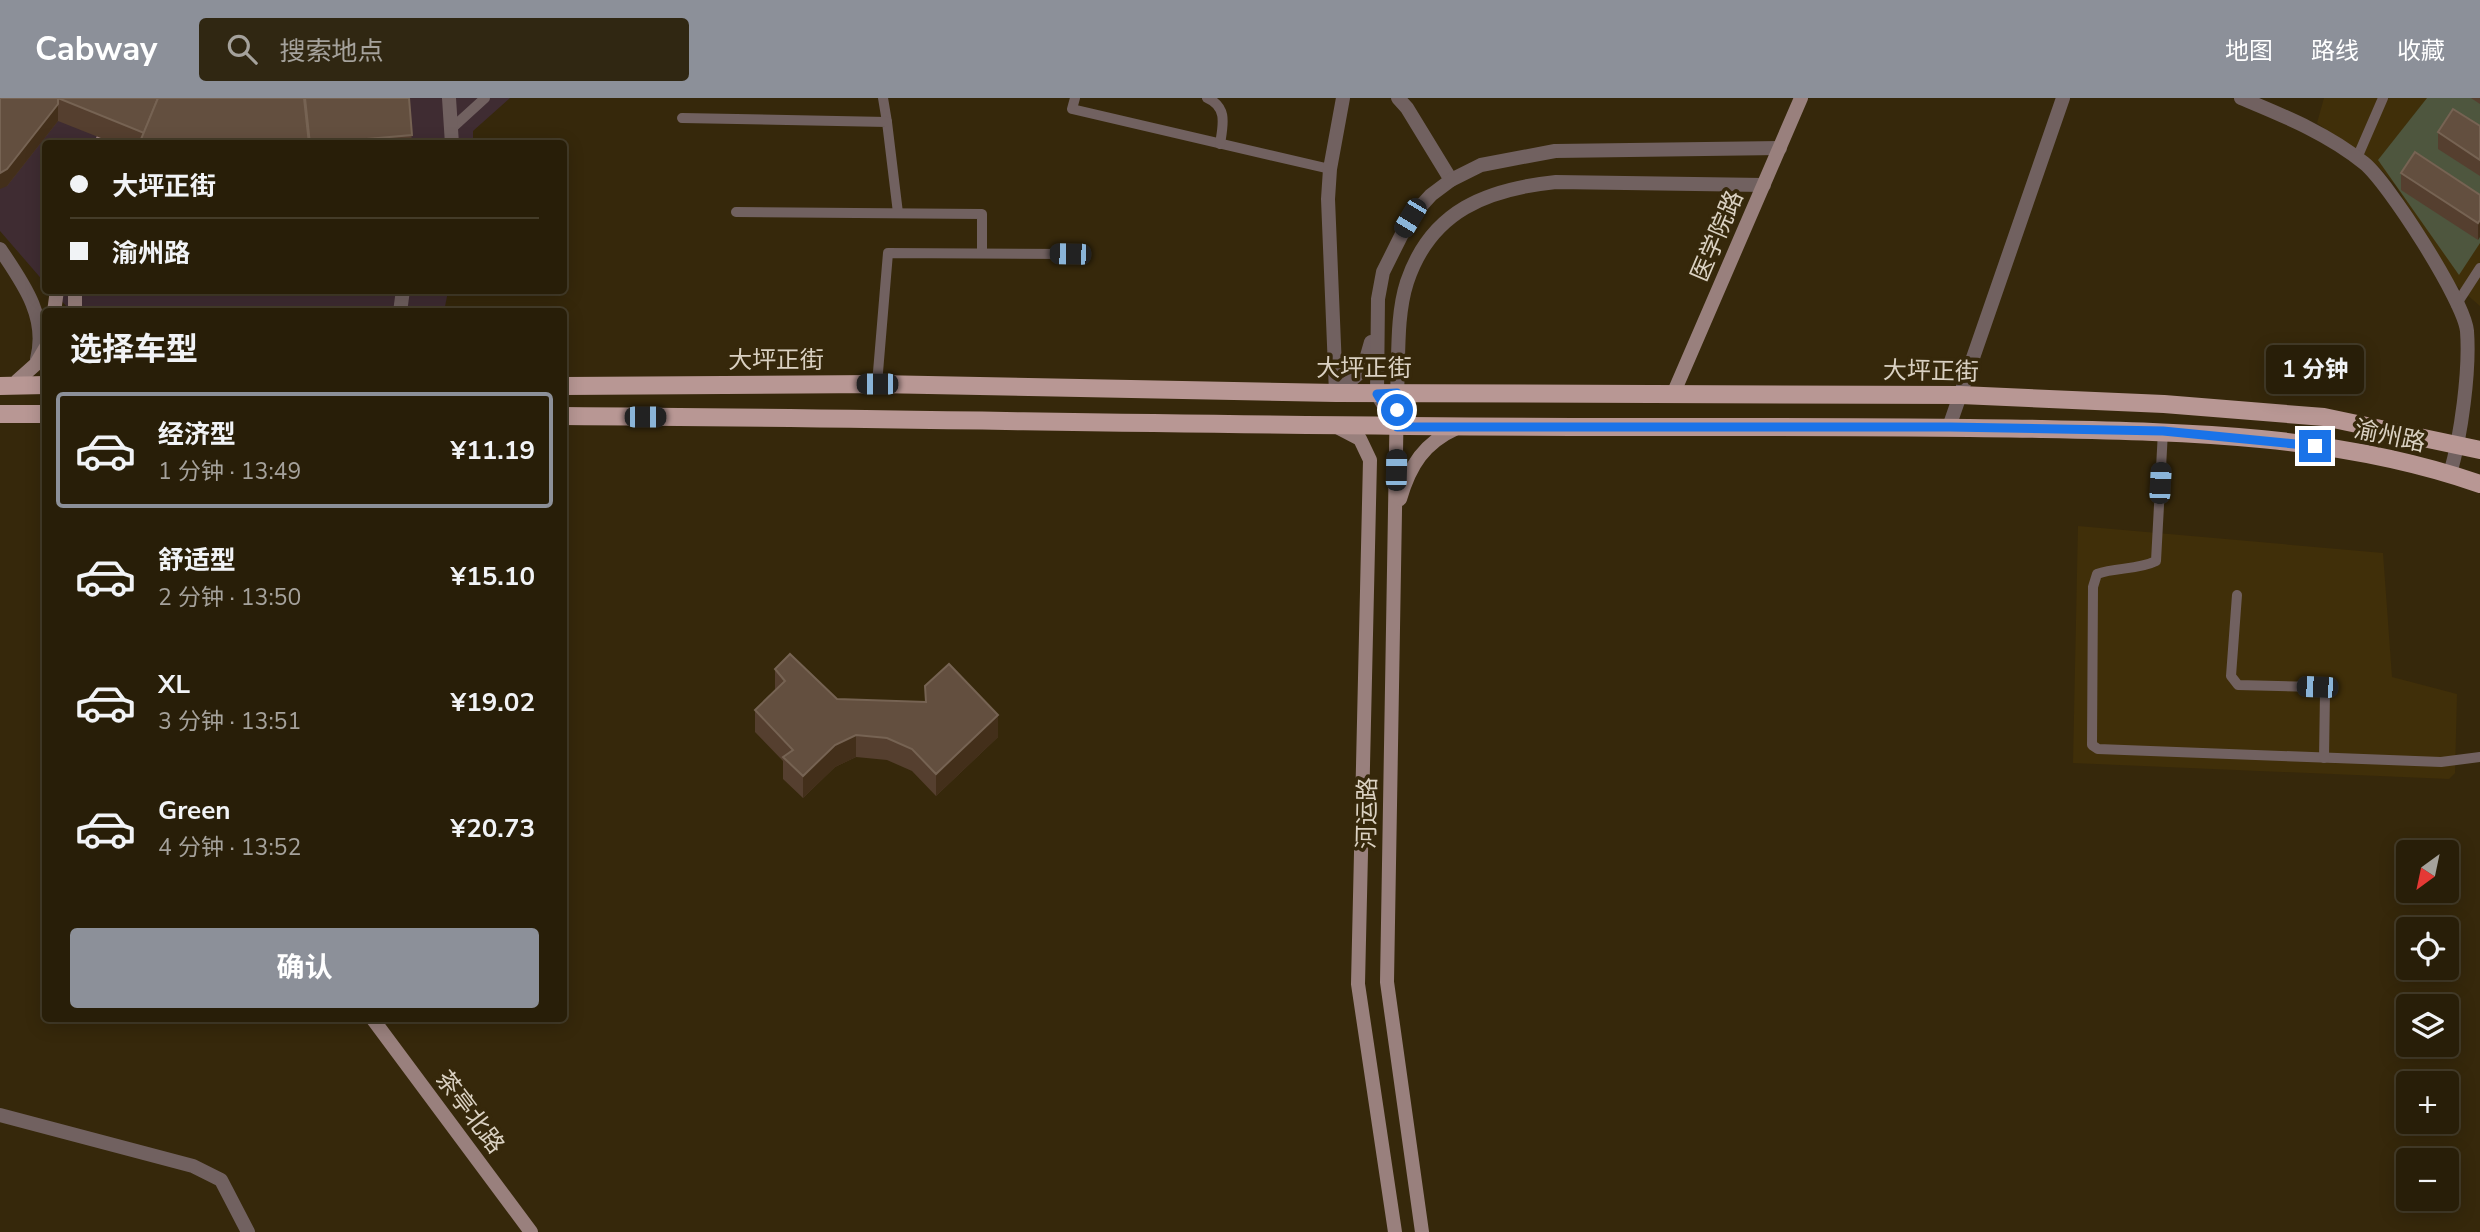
<!DOCTYPE html>
<html lang="zh">
<head>
<meta charset="utf-8">
<style>
  body { margin:0; font-family:"Nunito Sans","Noto Sans SC",sans-serif; background:#302712; color:#f1f3f6; height:100vh; display:flex; flex-direction:column; font-size:26px; white-space:nowrap }
  * { box-sizing:border-box; margin:0 }
  p { font-size:23px; color:#a5a29c }
  .icon { flex:none; width:38px; height:38px; fill:none; stroke:currentColor; stroke-width:2; stroke-linecap:round; stroke-linejoin:round }
  .map { position:relative; flex:1; overflow:hidden }
  .sheet { position:absolute; left:42px; top:210px; width:525px; height:714px; display:flex; flex-direction:column; background:#281e08; border-radius:7px; box-shadow:0 4px 18px #0003,0 0 0 2px #443c29 }
  .sheet>* { flex:none }
  .hud { position:absolute; left:42px; top:42px; width:525px; height:154px; border-radius:7px; box-shadow:0 4px 18px #0003,0 0 0 2px #443c29; display:grid; align-content:center; height:154px; padding:0 28px; background:#281e08 }
  .needle { width:46px; rotate:213deg }
  .tools { position:absolute; left:2396px; top:742px; display:grid; gap:14px }
  .tools a { display:grid; place-items:center; width:63px; height:63px; border-radius:7px; background:#281e08; box-shadow:0 4px 18px #0003,0 0 0 2px #443c29; font-size:35px }
  .end { position:absolute; width:32px; height:32px; margin:-16px; border:9px solid #1a73e8; background:#fff; box-shadow:0 0 0 4px #fff }
  .from { border-radius:50% }
  .bubble { position:absolute; height:49px; border-radius:7px; background:#281e08; box-shadow:0 4px 18px #0003,0 0 0 2px #443c29; font-size:23px; font-weight:700; line-height:49px; text-align:center }
  .car { position:absolute; width:21px; height:42px; margin:-21px -10px; border-radius:9px; box-shadow:0 0 5px 2px #0007; background:linear-gradient(#222 24%,#8ab4d8 0 40%,#222 0 76%,#8ab4d8 0 86%,#222 0) }
  .hud b { display:flex; align-items:center; gap:24px; height:66px; font-size:26px }
  .hud b+b { border-top:2px solid #443c29 }
  .hud i { width:18px; height:18px; background:#f1f3f6 }
  ul { padding:0; list-style:none }
  li { display:flex; align-items:center; gap:21px; height:116px; margin:0 14px 10px; padding:0 14px; border:4px solid transparent; border-radius:7px }
  li div { flex:1 }
  li b { display:block; font-size:26px }
  li em { font-style:normal; font-weight:700 }
  li.active { border-color:#8c9099 }
  li>.icon { width:63px; height:63px; stroke-width:1.5 }
  h2 { padding:0 28px; font-size:32px; line-height:84px }
  .button { display:flex; gap:14px; margin-top:auto; padding:14px 28px }
  .button a { flex:1; height:80px; border-radius:7px; background:#8c9099; color:#fff; font-size:28px; font-weight:700; line-height:80px; text-align:center }
  header { display:flex; align-items:center; gap:42px; box-sizing:border-box; height:98px; padding:0 35px; background:#8c9099; color:#fff }
  header strong { font-size:33px }
  nav { display:flex; gap:38px; margin-inline-start:auto; font-size:24px }
  .search { width:490px; height:63px; background:#302712; display:flex; align-items:center; gap:18px; box-sizing:border-box; padding:0 24px; border-radius:7px; color:#a5a29c; font-size:26px }
  .map>svg:first-child { display:block }
  .commercial { fill:#3f2c32 }
  .built { fill:#402f09 }
  .green { fill:#4e563e }
  .lines { fill:none; stroke-linecap:round; stroke-linejoin:round }
  .lane { stroke:#716160; stroke-width:10 }
  .street { stroke:#716160; stroke-width:14 }
  .secondary { stroke:#99807d; stroke-width:14 }
  .primary { stroke:#b89794; stroke-width:18 }
  .wall { fill:#553f2f }
  .shaded-wall { fill:#432f1a }
  .building { fill:#634f3f; stroke:#766353; stroke-width:2 }
  .route { stroke:#1a73e8; stroke-width:9 }
  .labels { text-anchor:middle; dominant-baseline:central; stroke-width:7; stroke-linejoin:round; paint-order:stroke }
  .street-label { font-size:24px; fill:#dad1c2; stroke:#36280b }
</style>
</head>
<body>
<header>
<strong>Cabway</strong>
<div class="search"><svg class="icon" aria-label="search" viewBox="0 0 24 24"><circle cx="10" cy="10" r="6"/><path d="M15 15l6 6"/></svg>搜索地点</div>
<nav><a>地图</a><a>路线</a><a>收藏</a></nav>
</header>
<div class="map">
<svg width="2480" height="1134" viewBox="0 0 2480 1134">
  <rect width="100%" height="100%" fill="#36280b"/>
  <g class="commercial">
    <path d="M 0,0 L 510,0 L 473,33 L 473,45 L 46,46 L 45,185 L 0,133 Z"/>
    <path d="M 52,193 L 448,193 L 444,214 L 71,213 Z"/>
  </g>
  <g class="built">
    <path d="M 2324,0 L 2480,0 L 2480,208 L 2449,181 L 2396,88 L 2378,68 L 2317,25 Z"/>
    <path d="M 2078,428 L 2383,455 L 2392,579 L 2457,596 L 2455,675 L 2449,681 L 2073,665 Z"/>
  </g>
  <path class="green" d="M 2427,0 L 2480,0 L 2480,145 L 2459,177 L 2378,62 Z"/>
  <g class="lines">
    <g class="lane">
      <path d="M 883,0 L 887,24"/>
      <path d="M 1075,0 L 1072,11 L 1330,71"/>
      <path d="M 1207,0 C 1228,9 1223,27 1220,46"/>
      <path d="M 682,20 L 887,24 L 898,115"/>
      <path d="M 451,31 L 485,0"/>
      <path d="M 2357,60 L 2383,0"/>
      <path d="M 736,114 L 982,116 L 982,155"/>
      <path d="M 2456,207 L 2480,170"/>
      <path d="M 877,286 L 888,155 L 1070,156"/>
      <path d="M 2163,333 L 2156,463 C 2138,472 2116,469 2097,476 L 2093,489 L 2092,647 L 2098,651 L 2441,664 L 2480,659"/>
      <path d="M 2237,497 L 2231,578 L 2238,587 L 2317,589 L 2325,594 L 2324,660"/>
    </g>
    <g class="street">
      <path d="M 449,0 L 452,46"/>
      <path d="M 1343,0 L 1330,71 L 1328,101 L 1336,295 L 1363,272 L 1371,244"/>
      <path d="M 1398,0 L 1407,10 L 1451,82"/>
      <path d="M 2241,0 C 2284,18 2327,35 2364,65 C 2388,84 2464,203 2467,233 C 2470,273 2461,338 2450,376"/>
      <path d="M 0,151 C 23,185 48,219 37,261"/>
      <path d="M 400,214 L 403,192"/>
      <path d="M 1397,295 C 1399,260 1396,218 1407,184 C 1431,112 1488,91 1556,84 L 1764,87"/>
      <path d="M 1397,329 L 1377,296 L 1378,201 L 1383,174 L 1410,120 L 1431,97 L 1451,82 L 1481,67 L 1555,53 L 1780,50"/>
      <path d="M 1949,329 L 2063,0"/>
      <path d="M 0,1017 L 193,1068 L 221,1082 L 248,1134"/>
    </g>
    <g class="secondary">
      <path d="M 101,46 L 121,0"/>
      <path d="M 54,214 L 57,192"/>
      <path d="M 75,214 L 75,192"/>
      <path d="M 17,283 L 36,266 L 46,249"/>
      <path d="M 1674,294 L 1801,0"/>
      <path d="M 1397,295 L 1387,884 L 1422,1134"/>
      <path d="M 1337,329 L 1360,341 L 1370,362 L 1358,886 L 1395,1134"/>
      <path d="M 1400,401 C 1410,367 1424,345 1457,330"/>
      <path d="M 372,920 L 531,1134"/>
    </g>
    <g class="primary">
      <path d="M 0,288 L 46,287"/>
      <path d="M 564,288 L 877,286 L 1336,295 L 1961,297 L 2164,306 L 2324,319 L 2480,352"/>
      <path d="M 0,316 L 46,316"/>
      <path d="M 564,318 C 914,320 1265,329 1616,329 C 1758,329 1900,328 2041,331 C 2188,334 2340,337 2480,386"/>
    </g>
  </g>
  <g class="wall">
    <path d="M 0,0 L 409,0 L 412,46 L 116,46 L 58,23 L 7,88 Z"/>
    <path d="M 2471,0 L 2480,0 L 2480,6 Z"/>
    <path d="M 2480,28 L 2480,78 L 2438,51 L 2438,34 Z"/>
    <path d="M 2401,75 L 2480,97 L 2478,142 L 2401,92 Z"/>
    <path d="M 775,571 L 837,601 L 925,604 L 925,588 L 998,639 L 936,698 L 912,673 L 887,662 L 856,659 L 835,669 L 803,700 L 783,681 L 783,663 L 755,634 L 755,612 L 775,593 Z"/>
  </g>
  <g class="shaded-wall">
    <path d="M 58,6 L 58,23 L 7,88 L 0,91 L 0,75 Z"/>
    <path d="M 2480,122 L 2480,139 L 2478,142 L 2478,125 Z"/>
    <path d="M 998,617 L 998,639 L 936,698 L 936,676 Z"/>
    <path d="M 856,637 L 856,659 L 835,669 L 803,700 L 803,678 L 835,647 Z"/>
  </g>
  <g class="building">
    <path d="M 0,0 L 58,0 L 58,6 L 7,71 L 0,75 Z"/>
    <path d="M 58,0 L 158,0 L 144,35 Z"/>
    <path d="M 158,0 L 304,0 L 309,46 L 139,46 Z"/>
    <path d="M 305,0 L 409,0 L 412,37 L 310,46 Z"/>
    <path d="M 2453,11 L 2480,28 L 2480,62 L 2438,34 Z"/>
    <path d="M 2415,54 L 2480,97 L 2480,122 L 2478,125 L 2401,75 Z"/>
    <path d="M 790,556 L 837,601 L 926,604 L 925,588 L 949,566 L 998,617 L 936,676 L 912,651 L 887,640 L 856,637 L 835,647 L 803,678 L 783,659 L 793,652 L 755,612 L 785,583 L 775,571 Z"/>
  </g>
  <g class="lines">
    <path class="route" d="M 1397,312 L 1397,295 L 1377,296 L 1397,329 L 1950,329 L 2163,333 L 2315,348"/>
  </g>
  <g class="labels">
    <g class="street-label">
      <text transform="translate(1717 138) rotate(-67)">医学院路</text>
      <text x="776" y="262">大坪正街</text>
      <text x="1364" y="270">大坪正街</text>
      <text transform="translate(1931 273) rotate(1)">大坪正街</text>
      <text transform="translate(2390 338) rotate(12)">渝州路</text>
      <text transform="translate(1367 715) rotate(-89)">河运路</text>
      <text transform="translate(470 1014) rotate(53)">茶亭北路</text>
    </g>
  </g>
</svg>
<div class="tools">
<a><svg class="needle" viewBox="-14 -14 28 28"><path d="M0-13l5 13h-10z" fill="#e53935"/><path d="M0 13l5-13h-10z" fill="#a5a29c"/></svg></a>
<a><svg class="icon" aria-label="locate" viewBox="0 0 24 24"><circle cx="12" cy="12" r="6"/><path d="M12 2v4M12 18v4M2 12h4M18 12h4"/></svg></a>
<a><svg class="icon" aria-label="layers" viewBox="0 0 24 24"><path d="M12 4l9 5-9 5-9-5zM3 14l9 5 9-5"/></svg></a>
<a>+</a>
<a>−</a>
</div>
<i class="end from" style="left:1397px;top:312px"></i>
<i class="end" style="left:2315px;top:348px"></i>
<div class="bubble" style="left:2266px;top:247px;width:98px">1 分钟</div>
<i class="car" style="left:1410px;top:120px;rotate:211deg"></i>
<i class="car" style="left:1070px;top:156px;rotate:271deg"></i>
<i class="car" style="left:877px;top:286px;rotate:270deg"></i>
<i class="car" style="left:645px;top:319px;rotate:90deg"></i>
<i class="car" style="left:1396px;top:372px;rotate:1deg"></i>
<i class="car" style="left:2160px;top:385px;rotate:3deg"></i>
<i class="car" style="left:2317px;top:589px;rotate:272deg"></i>
<div class="hud">
<b><i class="from"></i>大坪正街</b>
<b><i></i>渝州路</b>
</div>
<section class="sheet">
<h2>选择车型</h2>
<ul>
<li class="active"><svg class="icon" aria-label="car" viewBox="0 0 24 24"><path d="M5 17H2v-5l4-1 3-4h7l3 4 3 1v5h-3M9 17h6M6 11h13"/><circle cx="7" cy="17" r="2"/><circle cx="17" cy="17" r="2"/></svg><div><b>经济型</b><p>1 分钟 · 13:49</p></div><em>¥11.19</em></li>
<li><svg class="icon" aria-label="car" viewBox="0 0 24 24"><path d="M5 17H2v-5l4-1 3-4h7l3 4 3 1v5h-3M9 17h6M6 11h13"/><circle cx="7" cy="17" r="2"/><circle cx="17" cy="17" r="2"/></svg><div><b>舒适型</b><p>2 分钟 · 13:50</p></div><em>¥15.10</em></li>
<li><svg class="icon" aria-label="car" viewBox="0 0 24 24"><path d="M5 17H2v-5l4-1 3-4h7l3 4 3 1v5h-3M9 17h6M6 11h13"/><circle cx="7" cy="17" r="2"/><circle cx="17" cy="17" r="2"/></svg><div><b>XL</b><p>3 分钟 · 13:51</p></div><em>¥19.02</em></li>
<li><svg class="icon" aria-label="car" viewBox="0 0 24 24"><path d="M5 17H2v-5l4-1 3-4h7l3 4 3 1v5h-3M9 17h6M6 11h13"/><circle cx="7" cy="17" r="2"/><circle cx="17" cy="17" r="2"/></svg><div><b>Green</b><p>4 分钟 · 13:52</p></div><em>¥20.73</em></li>
</ul>
<div class="button"><a>确认</a></div>
</section>
</div>
</body>
</html>
